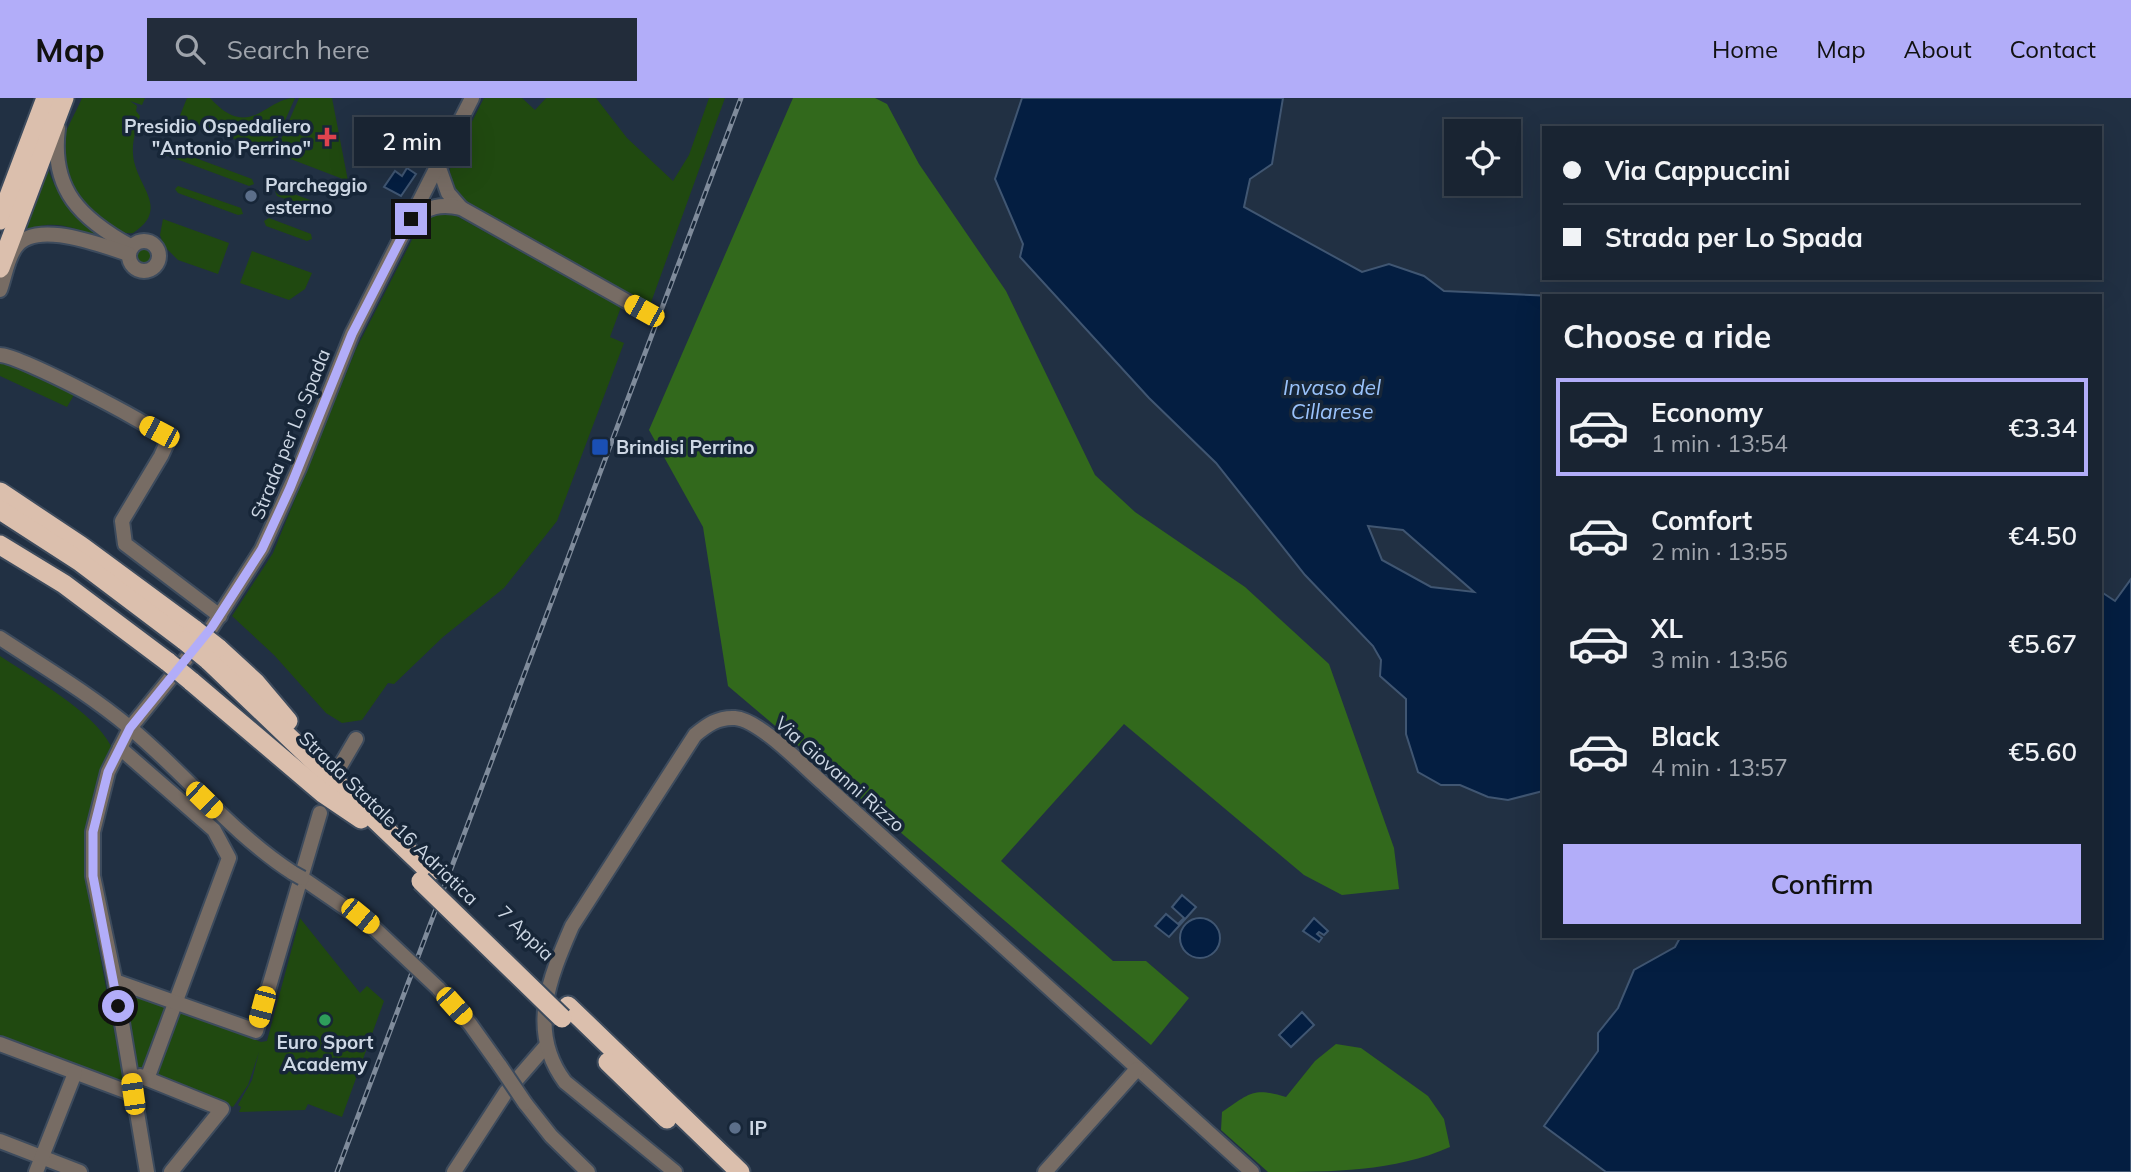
<!DOCTYPE html>
<html lang="en">
<head>
<meta charset="utf-8">
<style>
  body { margin:0; font-family:Mulish,sans-serif; background:#222c3a; color:#f1f3f6; height:100vh; display:flex; flex-direction:column; font-size:26px; white-space:nowrap }
  * { box-sizing:border-box; margin:0 }
  p { font-size:23px; color:#9fa4ac }
  .icon { flex:none; width:38px; height:38px; fill:none; stroke:currentColor; stroke-width:2; stroke-linecap:round; stroke-linejoin:round }
  .map { position:relative; flex:1; overflow:hidden }
  .drawer { position:absolute; left:1542px; top:196px; width:560px; height:644px; display:flex; flex-direction:column; background:#192432; border-radius:0px; box-shadow:0 7px 28px #0002,0 0 0 2px #37414d }
  .drawer>* { flex:none }
  .top-card { position:absolute; left:1542px; top:28px; width:560px; height:154px; border-radius:0px; box-shadow:0 7px 28px #0002,0 0 0 2px #37414d; display:grid; align-content:center; height:154px; padding:0 21px; background:#192432 }
  .controls { position:absolute; left:1444px; top:21px; display:grid; gap:14px }
  .controls a { display:grid; place-items:center; width:77px; height:77px; border-radius:0px; background:#192432; box-shadow:0 7px 28px #0002,0 0 0 2px #37414d; font-size:35px }
  .end { position:absolute; width:32px; height:32px; margin:-16px; border:9px solid #b2adf9; background:#111; box-shadow:0 0 0 4px #111 }
  .from { border-radius:50% }
  .bubble { position:absolute; height:49px; border-radius:0px; background:#192432; box-shadow:0 7px 28px #0002,0 0 0 2px #37414d; font-size:23px; font-weight:600; line-height:49px; text-align:center }
  .car { position:absolute; width:21px; height:42px; margin:-21px -10px; border-radius:9px; box-shadow:0 0 5px 2px #0007; background:linear-gradient(#f5c518 24%,#345 0 40%,#f5c518 0 76%,#345 0 86%,#f5c518 0) }
  .top-card b { display:flex; align-items:center; gap:24px; height:66px; font-size:26px }
  .top-card b+b { border-top:2px solid #37414d }
  .top-card i { width:18px; height:18px; background:#f1f3f6 }
  ul { padding:0; list-style:none }
  li { display:flex; align-items:center; gap:21px; height:98px; margin:0 14px 10px; padding:0 7px; border:4px solid transparent; border-radius:0px }
  li div { flex:1 }
  li b { display:block; font-size:26px }
  li em { font-style:normal; font-weight:600 }
  li.active { border-color:#b2adf9 }
  li>.icon { width:63px; height:63px; stroke-width:1.5 }
  h2 { padding:0 21px; font-size:32px; line-height:84px }
  .primary-button { display:flex; gap:14px; margin-top:auto; padding:14px 21px }
  .primary-button a { flex:1; height:80px; border-radius:0px; background:#b2adf9; color:#111; font-size:28px; font-weight:600; line-height:80px; text-align:center }
  header { display:flex; align-items:center; gap:42px; box-sizing:border-box; height:98px; padding:0 35px; background:#b2adf9; color:#111 }
  header strong { font-size:33px }
  nav { display:flex; gap:38px; margin-inline-start:auto; font-size:24px }
  .search { width:490px; height:63px; background:#222c3a; display:flex; align-items:center; gap:18px; box-sizing:border-box; padding:0 24px; border-radius:0px; color:#9fa4ac; font-size:26px }
  .map>svg:first-child { display:block }
  .green { fill:#204910 }
  .forest { fill:#32691c }
  .water { fill:#041e41; stroke:#405672; stroke-width:2; fill-rule:evenodd }
  .lines { fill:none; stroke-linecap:round; stroke-linejoin:round }
  .minor-casing { stroke:#3d4b5d; stroke-width:18 }
  .highway-casing { stroke:#3d4b5d; stroke-width:23 }
  .minor { stroke:#776c64; stroke-width:14 }
  .highway { stroke:#dbbfad; stroke-width:19 }
  .rail-casing { stroke:#7f8b9b; stroke-width:5 }
  .rail { stroke:#172638; stroke-width:2.5; stroke-dasharray:8; stroke-linecap:butt }
  .minor-bridge-casing { stroke:#3d4b5d; stroke-width:18; stroke-linecap:butt }
  .highway-bridge-casing { stroke:#3d4b5d; stroke-width:23; stroke-linecap:butt }
  .minor-bridge { stroke:#776c64; stroke-width:14 }
  .highway-bridge { stroke:#dbbfad; stroke-width:19 }
  .route { stroke:#b2adf9; stroke-width:9 }
  .health-dot { fill:#e0444e; stroke:#172638; stroke-width:2.5 }
  .service-dot { fill:#5c6f8a; stroke:#172638; stroke-width:2.5 }
  .transit-dot { fill:#1a4fb4; stroke:#172638; stroke-width:2.5 }
  .leisure-dot { fill:#2e9e5b; stroke:#172638; stroke-width:2.5 }
  .labels { text-anchor:middle; dominant-baseline:central; stroke-width:7; stroke-linejoin:round; paint-order:stroke }
  .poi-label { font-size:19px; font-weight:bold; fill:#cdd7e4; stroke:#172638; text-anchor:start }
  .street-label { font-size:19px; fill:#cdd7e4; stroke:#172638 }
  .water-label { font-size:21px; font-style:italic; fill:#9ac3fc; stroke:#172638 }
</style>
</head>
<body>
<header>
<strong>Map</strong>
<div class="search"><svg class="icon" aria-label="search" viewBox="0 0 24 24"><circle cx="10" cy="10" r="6"/><path d="M15 15l6 6"/></svg>Search here</div>
<nav><a>Home</a><a>Map</a><a>About</a><a>Contact</a></nav>
</header>
<div class="map">
<svg width="2131" height="1074" viewBox="0 0 2131 1074">
  <rect width="100%" height="100%" fill="#213043"/>
  <g class="green">
    <path d="M 82,0 L 145,0 L 142,7 L 130,3 L 137,8 L 136,13 L 140,18 C 136,30 132,43 133,56 C 135,88 172,110 133,135 C 100,139 59,81 62,51 C 63,34 76,15 82,0 Z"/>
    <path d="M 187,0 L 210,0 C 250,44 265,0 295,0 L 272,52 L 266,53 L 179,20 Z"/>
    <path d="M 299,0 L 332,0 L 348,83 L 275,55 Z"/>
    <path d="M 484,0 L 522,0 L 535,12 L 546,0 L 596,0 L 627,40 L 673,83 L 689,57 L 709,0 L 725,0 L 649,210 L 467,106 C 455,93 447,83 451,65 Z"/>
    <path d="M 166,49 L 252,81 L 254,86 L 249,88 L 163,56 L 161,51 Z"/>
    <path d="M 47,68 C 57,100 76,119 101,141 C 72,128 51,120 21,134 Z"/>
    <path d="M 178,88 L 241,110 L 243,116 L 238,117 L 178,95 L 175,91 Z"/>
    <path d="M 280,91 L 321,106 L 323,111 L 318,113 L 277,98 L 275,93 Z"/>
    <path d="M 439,112 L 453,116 L 621,209 L 610,239 L 624,245 L 557,423 L 504,490 L 443,539 L 394,586 L 388,585 L 362,622 L 342,625 L 326,615 L 274,557 L 232,518 L 273,455 L 356,251 L 419,128 L 427,116 Z"/>
    <path d="M 269,120 L 311,136 L 312,141 L 307,143 L 266,128 L 264,123 Z"/>
    <path d="M 163,121 L 229,145 L 218,176 L 178,162 L 164,148 L 160,137 Z"/>
    <circle cx="144" cy="157" r="11"/>
    <path d="M 252,153 L 312,175 L 305,191 L 289,202 L 240,185 Z"/>
    <path d="M 0,260 L 75,295 L 67,309 L 0,278 Z"/>
    <path d="M 0,558 C 33,580 93,613 111,648 C 94,699 82,728 86,783 L 124,986 L 0,937 Z"/>
    <path d="M 300,820 L 360,895 L 367,888 L 384,903 L 342,1019 L 308,1006 L 305,1012 L 239,1014 L 241,1009 L 238,1007 L 252,982 L 259,954 L 248,987 L 233,1009 L 155,978 L 179,913 L 261,944 L 267,943 Z"/>
    <path d="M 121,892 L 167,909 L 145,974 L 135,968 Z"/>
  </g>
  <g class="forest">
    <path d="M 793,0 L 875,0 L 887,6 L 919,66 L 1006,193 L 1095,377 L 1135,414 L 1245,489 L 1329,566 L 1394,750 L 1399,791 L 1342,797 L 1304,777 L 1124,626 L 1001,763 L 1113,863 L 1146,863 L 1189,900 L 1151,947 L 728,588 L 703,429 L 649,332 Z"/>
    <path d="M 1336,946 L 1361,950 L 1428,998 L 1444,1021 L 1450,1049 C 1394,1074 1330,1074 1268,1074 L 1221,1032 L 1222,1014 C 1250,995 1253,989 1286,999 L 1315,963 Z"/>
  </g>
  <g class="water">
    <path d="M 1022,0 L 1283,0 L 1272,66 L 1250,81 L 1244,109 L 1362,174 L 1389,166 L 1424,178 L 1444,193 L 1554,198 L 1544,198 L 1543,693 L 1508,702 L 1488,699 L 1460,687 L 1441,687 L 1418,674 L 1406,636 L 1406,601 L 1380,578 L 1381,562 L 1373,548 L 1305,477 L 1216,365 L 1149,300 L 1020,159 L 1023,146 L 995,81 ZM 1368,428 L 1403,432 L 1474,494 L 1431,489 L 1382,462 Z"/>
    <path d="M 407,70 L 416,76 L 401,98 L 384,89 L 395,73 L 402,78 Z"/>
    <path d="M 2131,481 L 2131,1074 L 1606,1074 L 1544,1028 L 1598,953 L 1598,935 L 1618,910 L 1634,872 L 1675,849 L 1681,838 L 2100,838 L 2100,493 L 2115,503 Z"/>
    <path d="M 1182,797 L 1196,809 L 1169,839 L 1155,828 L 1166,816 L 1178,826 L 1184,820 L 1172,809 Z"/>
    <path d="M 1314,820 L 1328,833 L 1324,837 L 1319,834 L 1317,836 L 1322,840 L 1319,844 L 1303,833 Z"/>
    <circle cx="1200" cy="840" r="20"/>
    <path d="M 1302,914 L 1314,927 L 1291,949 L 1279,937 Z"/>
  </g>
  <g class="lines">
    <g class="minor-casing">
      <g id="minor">
        <path d="M 58,30 C 50,92 81,121 132,149"/>
        <path d="M 438,67 L 448,95 L 461,110"/>
        <path d="M 411,121 C 429,109 440,105 461,110 L 644,213"/>
        <circle cx="144" cy="158" r="15"/>
        <path d="M 0,192 C 5,178 7,162 15,150 C 35,120 102,148 129,156"/>
        <path d="M 0,257 C 19,257 147,324 165,339 L 166,347 L 161,358 L 122,423 L 125,446 L 220,518"/>
        <path d="M 0,540 C 44,569 88,595 129,629 C 186,676 230,734 293,775"/>
        <path d="M 120,650 L 214,732 L 229,760 L 147,981"/>
        <path d="M 339,670 L 356,641"/>
        <path d="M 302,780 L 372,828"/>
        <path d="M 115,883 L 256,933 L 320,715"/>
        <path d="M 438,890 L 470,926 L 500,968"/>
        <path d="M 0,946 L 133,996"/>
        <path d="M 140,978 L 222,1011 L 171,1074"/>
        <path d="M 525,1005 L 551,1038 L 588,1074"/>
        <path d="M 0,1043 L 80,1074"/>
        <path d="M 36,1074 L 75,975"/>
        <path d="M 147,1074 L 115,883 L 93,778 L 93,734 L 108,674 L 130,630 L 212,529 L 262,451 L 299,370 L 352,236 L 472,0"/>
        <path d="M 454,1074 L 506,994 L 545,949"/>
        <path d="M 675,1074 L 565,984 C 527,933 549,881 572,828 L 695,637 C 707,627 718,619 735,620 C 760,622 804,669 824,686 L 1252,1074"/>
        <path d="M 1045,1074 L 1137,971"/>
      </g>
    </g>
    <g class="highway-casing">
      <g id="highway">
        <path d="M 0,122 L 46,0"/>
        <path d="M 0,170 L 64,0"/>
        <path d="M 0,394 L 81,448 L 195,532"/>
        <path d="M 0,412 L 79,463 L 185,543"/>
        <path d="M 0,447 L 64,486 L 168,564"/>
        <path d="M 218,550 L 256,585 L 288,623"/>
        <path d="M 208,562 L 430,774"/>
        <path d="M 191,583 L 324,696 L 361,721"/>
        <path d="M 568,908 L 740,1074"/>
        <path d="M 608,964 L 667,1021"/>
      </g>
    </g>
    <use href="#minor" class="minor"/>
    <use href="#highway" class="highway"/>
    <g class="rail-casing">
      <path id="rail" d="M 337,1074 L 741,0"/>
    </g>
    <use href="#rail" class="rail"/>
    <g class="minor-bridge-casing">
      <g id="minor-bridge">
        <path d="M 293,775 L 302,780"/>
        <path d="M 372,828 L 438,890"/>
        <path d="M 500,968 L 525,1005"/>
      </g>
    </g>
    <g class="highway-bridge-casing">
      <g id="highway-bridge">
        <path d="M 195,532 L 218,550"/>
        <path d="M 185,543 L 208,562"/>
        <path d="M 168,564 L 191,583"/>
        <path d="M 421,783 L 562,920"/>
      </g>
    </g>
    <use href="#minor-bridge" class="minor-bridge"/>
    <use href="#highway-bridge" class="highway-bridge"/>
  </g>
  <g class="lines">
    <path class="route" d="M 118,908 L 93,778 L 93,734 L 108,674 L 130,630 L 212,529 L 262,451 L 290,390 L 352,236 L 411,121"/>
  </g>
  <path class="health-dot" d="M323.5 28.5h7v7h7v7h-7v7h-7v-7h-7v-7h7z"/>
  <g class="service-dot">
    <circle cx="251" cy="98" r="7"/>
    <circle cx="735" cy="1030" r="7"/>
  </g>
  <rect class="transit-dot" x="591" y="340" width="18" height="18" rx="3.5"/>
  <circle class="leisure-dot" cx="325" cy="922" r="7"/>
  <g class="labels">
    <g class="poi-label">
      <text x="311" y="28" text-anchor="end">Presidio Ospedaliero<tspan x="311" dy="22">"Antonio Perrino"</tspan></text>
      <text x="265" y="87">Parcheggio<tspan x="265" dy="22">esterno</tspan></text>
      <text x="616" y="349">Brindisi Perrino</text>
      <text x="325" y="944" text-anchor="middle">Euro Sport<tspan x="325" dy="22">Academy</tspan></text>
      <text x="749" y="1030">IP</text>
    </g>
    <g class="street-label">
      <text transform="translate(290 336) rotate(-68)">Strada per Lo Spada</text>
      <text transform="translate(840 676) rotate(41)">Via Giovanni Rizzo</text>
      <text transform="translate(389 720) rotate(44)">Strada Statale 16 Adriatica</text>
      <text transform="translate(526 835) rotate(44)">7 Appia</text>
    </g>
    <g class="water-label">
      <text x="1332" y="289">Invaso del<tspan x="1332" dy="24">Cillarese</tspan></text>
    </g>
  </g>
</svg>
<div class="controls">
<a><svg class="icon" aria-label="locate" viewBox="0 0 24 24"><circle cx="12" cy="12" r="6"/><path d="M12 2v4M12 18v4M2 12h4M18 12h4"/></svg></a>
</div>
<i class="end from" style="left:118px;top:908px"></i>
<i class="end" style="left:411px;top:121px"></i>
<div class="bubble" style="left:354px;top:19px;width:116px">2 min</div>
<i class="car" style="left:644px;top:213px;rotate:299deg"></i>
<i class="car" style="left:159px;top:334px;rotate:298deg"></i>
<i class="car" style="left:204px;top:702px;rotate:134deg"></i>
<i class="car" style="left:360px;top:818px;rotate:129deg"></i>
<i class="car" style="left:454px;top:908px;rotate:138deg"></i>
<i class="car" style="left:262px;top:909px;rotate:195deg"></i>
<i class="car" style="left:133px;top:996px;rotate:352deg"></i>
<div class="top-card">
<b><i class="from"></i>Via Cappuccini</b>
<b><i></i>Strada per Lo Spada</b>
</div>
<section class="drawer">
<h2>Choose a ride</h2>
<ul>
<li class="active"><svg class="icon" aria-label="car" viewBox="0 0 24 24"><path d="M5 17H2v-5l4-1 3-4h7l3 4 3 1v5h-3M9 17h6M6 11h13"/><circle cx="7" cy="17" r="2"/><circle cx="17" cy="17" r="2"/></svg><div><b>Economy</b><p>1 min · 13:54</p></div><em>€3.34</em></li>
<li><svg class="icon" aria-label="car" viewBox="0 0 24 24"><path d="M5 17H2v-5l4-1 3-4h7l3 4 3 1v5h-3M9 17h6M6 11h13"/><circle cx="7" cy="17" r="2"/><circle cx="17" cy="17" r="2"/></svg><div><b>Comfort</b><p>2 min · 13:55</p></div><em>€4.50</em></li>
<li><svg class="icon" aria-label="car" viewBox="0 0 24 24"><path d="M5 17H2v-5l4-1 3-4h7l3 4 3 1v5h-3M9 17h6M6 11h13"/><circle cx="7" cy="17" r="2"/><circle cx="17" cy="17" r="2"/></svg><div><b>XL</b><p>3 min · 13:56</p></div><em>€5.67</em></li>
<li><svg class="icon" aria-label="car" viewBox="0 0 24 24"><path d="M5 17H2v-5l4-1 3-4h7l3 4 3 1v5h-3M9 17h6M6 11h13"/><circle cx="7" cy="17" r="2"/><circle cx="17" cy="17" r="2"/></svg><div><b>Black</b><p>4 min · 13:57</p></div><em>€5.60</em></li>
</ul>
<div class="primary-button"><a>Confirm</a></div>
</section>
</div>
</body>
</html>
